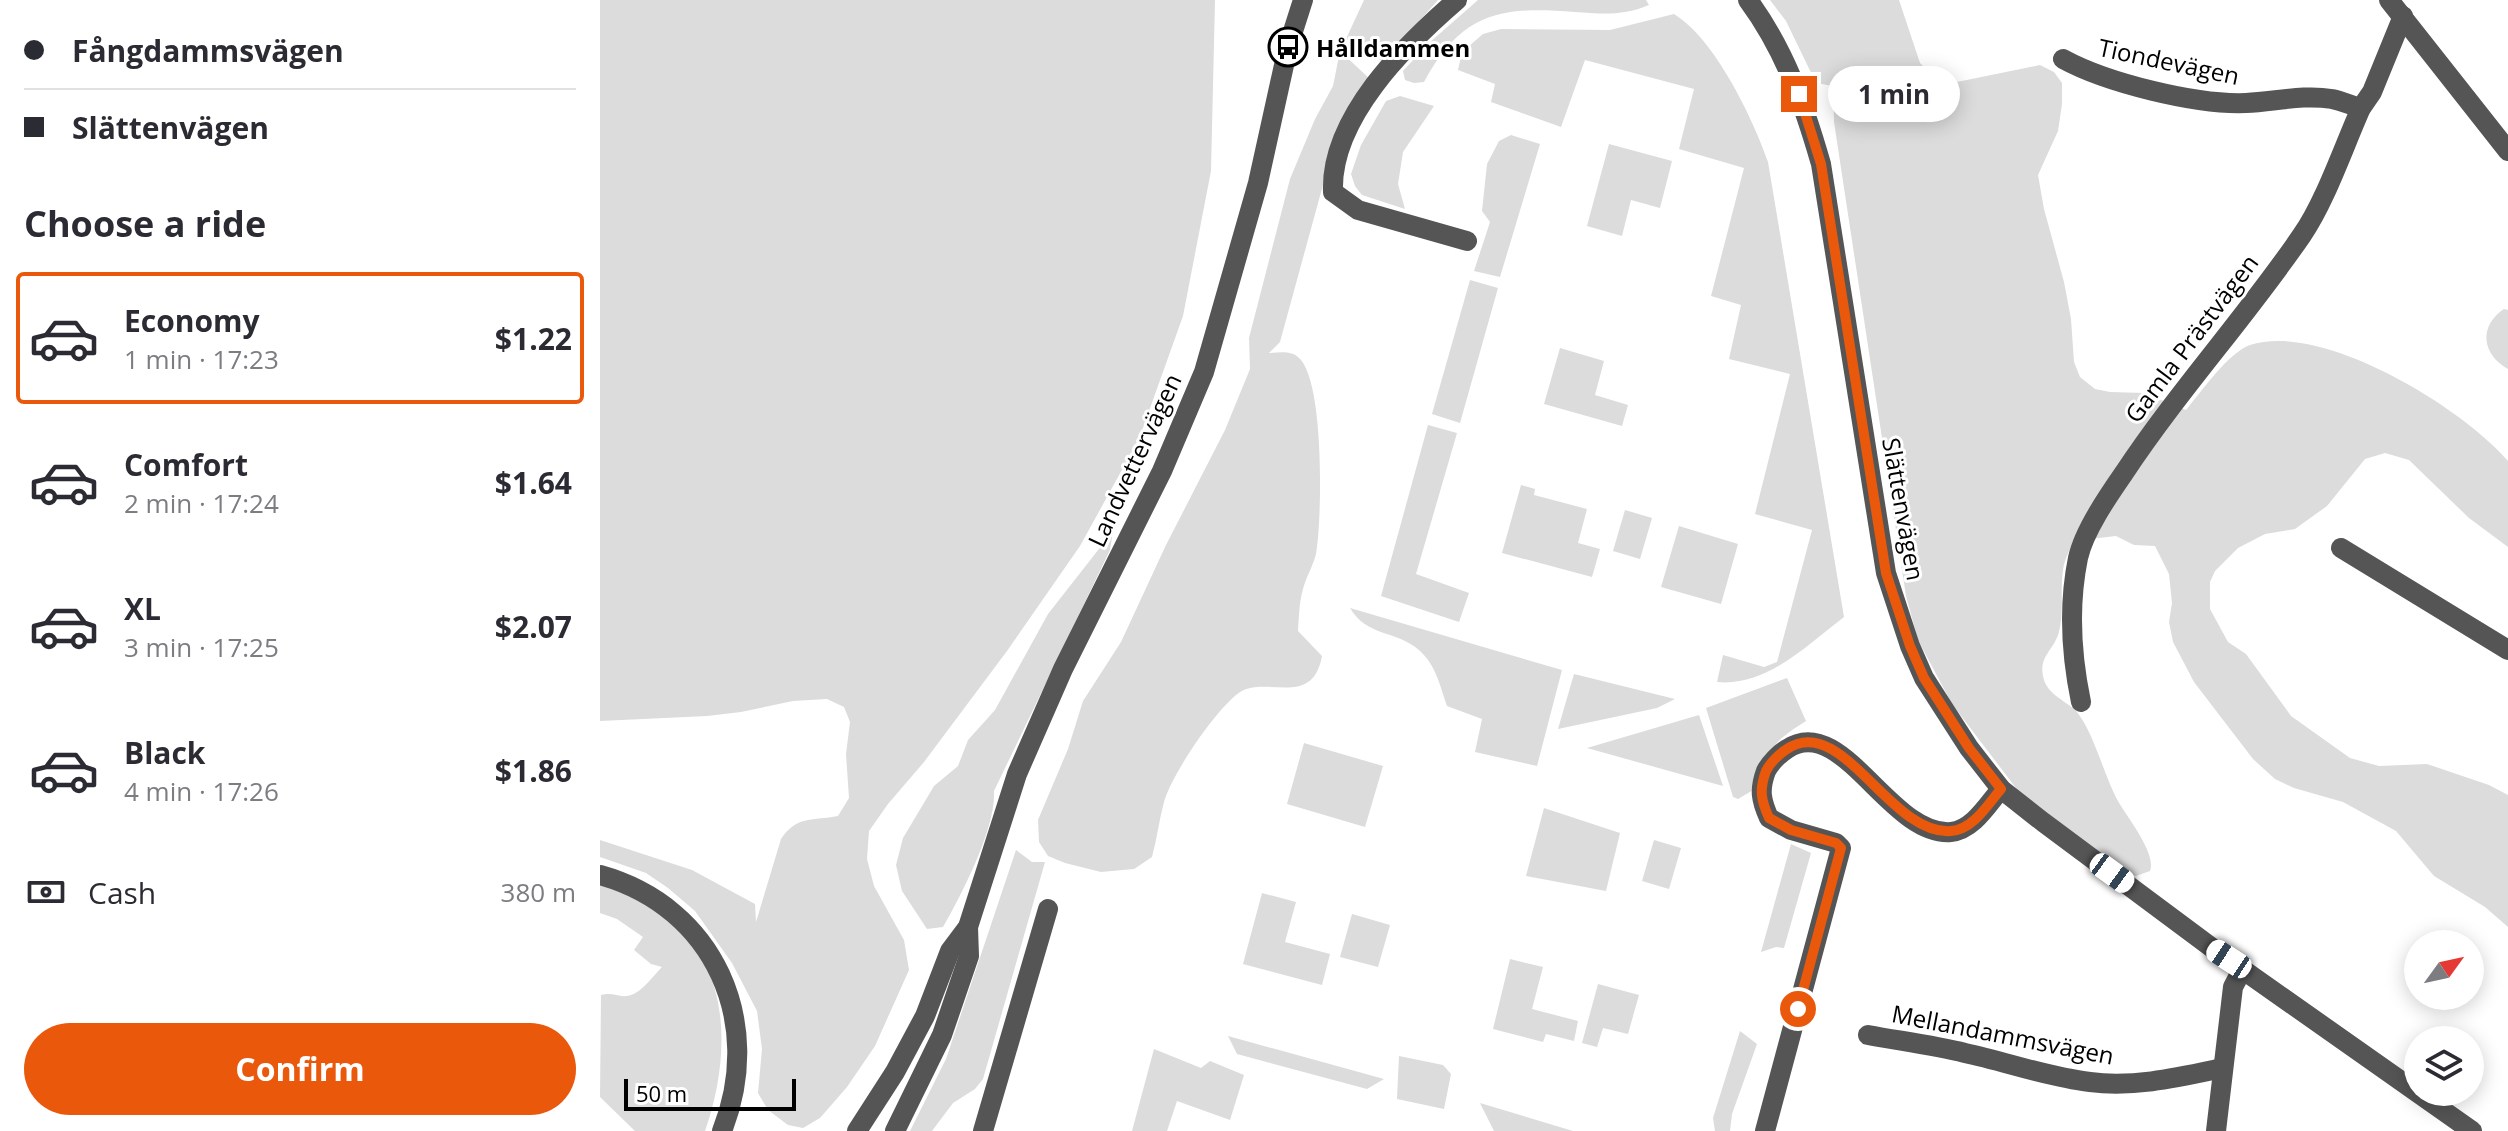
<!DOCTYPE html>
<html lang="en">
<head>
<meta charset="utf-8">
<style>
  body { margin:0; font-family:"Open Sans",sans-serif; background:#f7f7f7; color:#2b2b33; height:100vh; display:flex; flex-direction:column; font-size:30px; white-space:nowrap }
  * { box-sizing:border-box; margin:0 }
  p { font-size:26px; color:#7c7c81 }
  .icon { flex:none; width:44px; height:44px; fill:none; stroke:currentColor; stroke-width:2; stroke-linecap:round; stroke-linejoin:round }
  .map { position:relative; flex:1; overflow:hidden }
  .panel { display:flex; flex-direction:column; background:#fff; width:600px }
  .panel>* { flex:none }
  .banner { display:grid; align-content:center; height:176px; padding:0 24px; background:#fff }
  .needle { width:52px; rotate:57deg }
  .fabs { position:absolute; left:1804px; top:930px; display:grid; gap:16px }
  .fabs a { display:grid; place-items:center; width:80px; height:80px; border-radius:50%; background:#fff; box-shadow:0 4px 20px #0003; font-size:40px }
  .scale { position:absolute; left:24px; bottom:20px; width:172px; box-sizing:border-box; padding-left:8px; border:4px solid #000; border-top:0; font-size:22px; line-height:28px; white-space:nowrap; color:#000; -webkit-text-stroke:6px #fff; paint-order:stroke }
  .end { position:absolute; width:36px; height:36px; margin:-18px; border:10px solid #ea580c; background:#fff; box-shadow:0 0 0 4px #fff }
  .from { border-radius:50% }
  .bubble { position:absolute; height:56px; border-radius:28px; background:#fff; box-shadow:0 4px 20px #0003; font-size:26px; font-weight:700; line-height:56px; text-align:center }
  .car { position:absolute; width:24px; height:48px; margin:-24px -12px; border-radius:10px; box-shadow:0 0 6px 2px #0007; background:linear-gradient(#fff 24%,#345 0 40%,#fff 0 76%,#345 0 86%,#fff 0) }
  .banner b { display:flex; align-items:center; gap:28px; height:76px; font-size:30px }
  .banner b+b { border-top:2px solid #e1e1e2 }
  .banner i { width:20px; height:20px; background:#2b2b33 }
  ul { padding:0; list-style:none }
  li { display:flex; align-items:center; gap:24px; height:132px; margin:0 16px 12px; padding:0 8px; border:4px solid transparent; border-radius:8px }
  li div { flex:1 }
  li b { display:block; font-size:30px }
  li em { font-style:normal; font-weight:700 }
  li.selected { border-color:#ea580c }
  li>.icon { width:72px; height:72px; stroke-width:1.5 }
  h2 { padding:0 24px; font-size:36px; line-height:96px }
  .pay { display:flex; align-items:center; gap:20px; height:88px; padding:0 24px; font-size:30px }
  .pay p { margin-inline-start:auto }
  .cta { display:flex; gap:16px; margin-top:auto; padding:16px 24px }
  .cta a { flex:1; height:92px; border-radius:48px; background:#ea580c; color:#fff; font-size:32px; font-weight:700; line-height:92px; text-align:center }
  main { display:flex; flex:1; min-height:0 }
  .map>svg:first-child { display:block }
  .green { fill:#dcdcdc }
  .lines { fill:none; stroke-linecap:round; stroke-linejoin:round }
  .minor { stroke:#555; stroke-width:20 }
  .route { stroke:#ea580c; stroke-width:10 }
  .labels { text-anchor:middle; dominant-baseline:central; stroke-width:6; stroke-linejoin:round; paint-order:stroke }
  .poi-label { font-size:24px; font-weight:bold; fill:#000; stroke:#fff; text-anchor:start }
  .street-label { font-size:24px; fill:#000; stroke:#fff }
</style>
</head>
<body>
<main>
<section class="panel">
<div class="banner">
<b><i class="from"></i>Fångdammsvägen</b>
<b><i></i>Slättenvägen</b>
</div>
<h2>Choose a ride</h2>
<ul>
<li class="selected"><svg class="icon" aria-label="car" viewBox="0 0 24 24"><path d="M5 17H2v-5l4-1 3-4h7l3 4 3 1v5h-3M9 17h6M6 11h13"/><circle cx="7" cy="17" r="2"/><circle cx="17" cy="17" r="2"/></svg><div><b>Economy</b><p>1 min · 17:23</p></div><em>$1.22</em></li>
<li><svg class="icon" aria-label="car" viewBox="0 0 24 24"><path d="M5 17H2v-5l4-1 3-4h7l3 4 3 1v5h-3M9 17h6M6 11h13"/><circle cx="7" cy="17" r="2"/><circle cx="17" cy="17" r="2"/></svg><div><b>Comfort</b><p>2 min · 17:24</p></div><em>$1.64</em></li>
<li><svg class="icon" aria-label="car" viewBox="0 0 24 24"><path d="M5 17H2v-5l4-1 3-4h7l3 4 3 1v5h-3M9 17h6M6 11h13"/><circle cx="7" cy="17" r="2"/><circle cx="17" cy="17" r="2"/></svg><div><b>XL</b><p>3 min · 17:25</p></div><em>$2.07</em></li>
<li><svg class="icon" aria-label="car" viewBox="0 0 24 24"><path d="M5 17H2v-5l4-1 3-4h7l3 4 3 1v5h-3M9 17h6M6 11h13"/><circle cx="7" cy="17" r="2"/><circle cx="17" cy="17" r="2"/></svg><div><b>Black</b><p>4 min · 17:26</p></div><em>$1.86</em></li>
</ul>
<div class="pay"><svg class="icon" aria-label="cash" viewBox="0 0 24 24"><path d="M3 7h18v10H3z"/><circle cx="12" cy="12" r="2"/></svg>Cash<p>380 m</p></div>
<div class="cta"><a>Confirm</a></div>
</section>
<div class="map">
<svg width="1908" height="1131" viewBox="0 0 1908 1131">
  <rect width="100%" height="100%" fill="#fff"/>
  <g class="green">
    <path d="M 0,0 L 615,0 L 611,171 L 583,316 L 539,439 L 480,546 L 407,651 L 324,762 L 288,804 L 269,831 L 267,859 L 274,886 L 304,940 L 309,970 L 275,1046 L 247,1087 L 220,1118 L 203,1128 L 188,1125 L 168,1110 L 158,1093 L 162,1049 L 157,1011 L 132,963 L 95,911 L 68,888 L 46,873 L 0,857 L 0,840 L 92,870 L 155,904 L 156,922 L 181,839 C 197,815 213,821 238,816 L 249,798 L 246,754 L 250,722 L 244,707 L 227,699 L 193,701 L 141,712 L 107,716 L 0,721 Z"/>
    <path d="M 764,0 L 838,0 L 785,60 L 766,58 L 746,39 Z"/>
    <path d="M 878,0 L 1046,0 L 1049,5 C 1023,16 1002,14 975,12 C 901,6 862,12 824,82 L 814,83 L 805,80 L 803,71 L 829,43 Z"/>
    <path d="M 1170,0 L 1299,0 L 1320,63 L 1335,78 L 1352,83 L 1440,65 L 1454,72 L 1462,83 L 1462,104 L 1458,131 L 1438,175 L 1444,209 L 1464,282 L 1471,319 L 1474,362 L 1480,377 L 1495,389 L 1510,392 L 1544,393 L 1586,410 C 1601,392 1628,353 1650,345 C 1722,321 1863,408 1908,461 L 1908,547 L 1869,518 L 1809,460 L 1785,453 L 1765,459 L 1727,506 L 1695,529 L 1665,534 L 1638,548 L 1615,571 L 1610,582 L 1610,609 L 1628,642 L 1646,654 L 1691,716 L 1750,758 L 1779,766 L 1827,764 L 1889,785 L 1908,795 L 1908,927 L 1885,907 L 1834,876 L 1796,831 L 1743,802 L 1694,788 L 1675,779 L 1653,759 L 1594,682 L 1573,642 L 1569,622 L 1572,603 L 1569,574 L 1555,546 L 1534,545 L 1516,536 L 1473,541 C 1470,550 1464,560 1463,570 C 1460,591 1464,611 1459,632 C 1454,650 1439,656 1443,676 C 1446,694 1465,700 1476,711 C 1493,730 1504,776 1518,801 C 1527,817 1557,854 1550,871 L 1536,876 L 1521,870 L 1419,792 L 1352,704 L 1318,640 L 1306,596 L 1234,122 L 1233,86 L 1216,83 L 1186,21 Z"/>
    <path d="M 1074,14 C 1114,38 1153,118 1168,162 L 1244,617 C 1206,646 1166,687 1117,682 L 1123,655 L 1164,667 L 1177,662 L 1212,530 L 1155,514 L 1190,374 L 1129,359 L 1141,305 L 1111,296 L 1144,168 L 1079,149 L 1094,89 L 985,60 L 961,127 L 891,102 L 895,84 L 858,70 L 862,52 L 883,34 L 901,29 L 1010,30 Z"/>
    <path d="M 740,51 L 772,81 L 729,163 L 680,342 L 669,353 C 679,353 689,350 698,357 C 725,378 722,520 716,554 C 713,566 706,577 703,589 C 699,603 699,617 698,631 L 722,656 C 712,711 663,672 636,695 C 613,714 572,774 564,802 C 559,820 557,839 552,857 L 534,869 L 501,872 L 465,863 L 448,856 L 439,842 L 438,820 L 468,749 L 483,701 L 521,642 L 566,545 L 625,430 L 650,369 L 649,338 L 690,179 L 715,119 L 733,86 Z"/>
    <path d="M 800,96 L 834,106 L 803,152 L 798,184 L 805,209 L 762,195 L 755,186 L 751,174 L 761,145 L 786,101 Z"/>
    <path d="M 911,135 L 940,144 L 900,277 L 874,271 L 890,222 L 882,211 L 887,164 L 899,141 Z"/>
    <path d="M 1009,144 L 1072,161 L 1060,208 L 1031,200 L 1022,236 L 987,226 Z"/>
    <path d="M 870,280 L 898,288 L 860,423 L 832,414 Z"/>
    <path d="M 1904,309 L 1908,310 L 1908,369 C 1882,355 1878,326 1904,309 Z"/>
    <path d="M 960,348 L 1004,361 L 995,395 L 1028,405 L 1022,426 L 944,404 Z"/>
    <path d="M 828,425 L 857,433 L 816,574 L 869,593 L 859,622 L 781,596 Z"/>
    <path d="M 921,485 L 935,489 L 934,495 L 987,509 L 978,543 L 1000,549 L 992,577 L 902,553 Z"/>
    <path d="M 1025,510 L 1052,518 L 1040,559 L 1013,551 Z"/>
    <path d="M 1079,526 L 1138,544 L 1121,604 L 1061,587 Z"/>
    <path d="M 513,531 L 510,550 L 394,791 C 396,828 362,894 343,927 L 327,929 L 302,891 L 296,865 L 303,838 L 334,786 L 358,766 L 368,740 L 395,710 L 448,614 Z"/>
    <path d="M 750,608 L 962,670 L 937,766 L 875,752 L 882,719 L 847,706 C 840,686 836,665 819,650 C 796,630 767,637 750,608 Z"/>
    <path d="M 974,674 L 1075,699 L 1057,708 L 958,729 Z"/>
    <path d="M 1187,678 L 1206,721 C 1174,741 1167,749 1160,786 L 1138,799 L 1133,797 L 1106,708 Z"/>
    <path d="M 1099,715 L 1123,786 L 987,748 Z"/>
    <path d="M 704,743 L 783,766 L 765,827 L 687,804 Z"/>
    <path d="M 944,808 L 1020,833 L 1006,891 L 926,876 Z"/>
    <path d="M 1054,840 L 1081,848 L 1069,889 L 1042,881 Z"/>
    <path d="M 1191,844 L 1211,853 L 1184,948 L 1176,947 L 1161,952 Z"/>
    <path d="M 416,850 L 432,862 L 445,862 L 383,1079 L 375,1089 L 353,1103 L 332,1131 L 310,1131 L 346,1059 Z"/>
    <path d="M 0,882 C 19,891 43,899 61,912 C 133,963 131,1057 105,1131 L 35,1131 L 0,1097 L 1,995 C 13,992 17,997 27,996 C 40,995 53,976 62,967 L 51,964 L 34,950 L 43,937 L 17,919 L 0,913 Z"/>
    <path d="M 662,893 L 696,902 L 685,942 L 730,954 L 722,985 L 643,964 Z"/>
    <path d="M 752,914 L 790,925 L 778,967 L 740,957 Z"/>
    <path d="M 910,959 L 943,967 L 932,1009 L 978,1021 L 974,1041 L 946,1034 L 943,1042 L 893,1029 Z"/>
    <path d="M 998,984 L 1039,995 L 1028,1034 L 1003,1028 L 997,1047 L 982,1043 Z"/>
    <path d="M 1140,1031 L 1157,1044 L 1132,1114 L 1130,1131 L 1115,1131 L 1113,1118 Z"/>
    <path d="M 628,1036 L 784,1079 L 767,1089 L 637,1054 Z"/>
    <path d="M 554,1049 L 601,1068 L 610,1061 L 644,1075 L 630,1120 L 577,1101 L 567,1131 L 532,1131 Z"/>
    <path d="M 799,1056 L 843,1065 L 851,1074 L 844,1109 L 797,1099 Z"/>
    <path d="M 880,1103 L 973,1131 L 894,1131 Z"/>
  </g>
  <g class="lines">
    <g class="minor">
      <path d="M 857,0 C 805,45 730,118 733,192 L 758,210 L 867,241"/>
      <path d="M 1148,0 C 1185,50 1204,105 1221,164 L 1286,573 L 1310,646 L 1324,678 L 1369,748 L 1401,789 L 1443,822 L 1615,950 L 1872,1131"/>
      <path d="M 1789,0 L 1908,151"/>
      <path d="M 1463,59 C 1507,83 1596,105 1646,103 C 1674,102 1703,94 1732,99 C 1741,101 1751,105 1761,108"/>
      <path d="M 1741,548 L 1908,650"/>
      <path d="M 1481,702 C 1471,654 1468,607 1478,558 C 1484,531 1508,496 1524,473 C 1579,390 1646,317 1702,235 C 1725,202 1744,146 1761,108 L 1772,92 L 1803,16"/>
      <path d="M 0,875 C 115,907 165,1023 122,1131"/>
      <path d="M 1268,1035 C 1300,1041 1333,1045 1365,1053 C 1407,1062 1447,1077 1490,1082 C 1534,1088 1580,1077 1623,1068"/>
      <path d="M 257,1131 L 295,1072 L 325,1016 L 350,951 L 368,927 L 417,774 L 463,669 L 562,471 L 604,372 L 658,183 L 688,47 L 703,0"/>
      <path d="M 295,1131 L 342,1035 L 369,956 L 368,927"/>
      <path d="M 383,1131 L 448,909"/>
      <path d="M 1165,1131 L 1241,848 L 1236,843 L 1191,830 L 1169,818 C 1161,800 1159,790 1166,771 C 1170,763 1179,754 1187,749 C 1242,712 1290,837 1351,832 C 1373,830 1388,804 1401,789"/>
      <path d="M 1616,1131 L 1633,987 L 1643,968"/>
    </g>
  </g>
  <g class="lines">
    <path class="route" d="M 1198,1009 L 1241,848 L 1236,843 L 1191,830 L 1169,818 C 1161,800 1159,790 1166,771 C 1170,763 1179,754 1187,749 C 1242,712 1290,836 1351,831 C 1373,830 1388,804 1401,789 L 1369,748 L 1324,678 L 1310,646 L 1286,573 L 1221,164 L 1199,94"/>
  </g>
  <defs>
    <g id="bus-ring" transform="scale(2)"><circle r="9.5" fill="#fff" stroke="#000" stroke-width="1.5"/><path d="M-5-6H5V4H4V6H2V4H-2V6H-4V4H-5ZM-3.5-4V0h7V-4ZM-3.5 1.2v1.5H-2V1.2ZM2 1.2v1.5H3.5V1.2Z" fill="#000"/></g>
  </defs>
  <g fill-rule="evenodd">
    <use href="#bus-ring" x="688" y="47"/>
  </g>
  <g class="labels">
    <g class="poi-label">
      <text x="716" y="47">Hålldammen</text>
    </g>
    <g class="street-label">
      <text transform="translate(1569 61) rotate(12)">Tiondevägen</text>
      <text transform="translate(1591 338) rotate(-53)">Gamla Prästvägen</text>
      <text transform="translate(534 460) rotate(-65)">Landvettervägen</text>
      <text transform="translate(1304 509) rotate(80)">Slättenvägen</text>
      <text transform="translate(1403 1034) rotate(11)">Mellandammsvägen</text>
    </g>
  </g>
</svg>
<div class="fabs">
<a><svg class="needle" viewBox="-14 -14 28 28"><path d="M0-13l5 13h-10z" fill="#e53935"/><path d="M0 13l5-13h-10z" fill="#7c7c81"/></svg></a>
<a><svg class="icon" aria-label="layers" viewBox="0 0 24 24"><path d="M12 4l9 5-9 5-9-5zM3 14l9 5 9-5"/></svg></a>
</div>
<div class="scale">50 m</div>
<i class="end from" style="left:1198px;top:1009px"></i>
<i class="end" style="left:1199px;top:94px"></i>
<div class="bubble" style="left:1228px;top:66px;width:132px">1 min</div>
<i class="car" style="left:1512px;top:873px;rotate:126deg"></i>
<i class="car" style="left:1629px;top:959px;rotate:303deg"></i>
</div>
</main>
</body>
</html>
